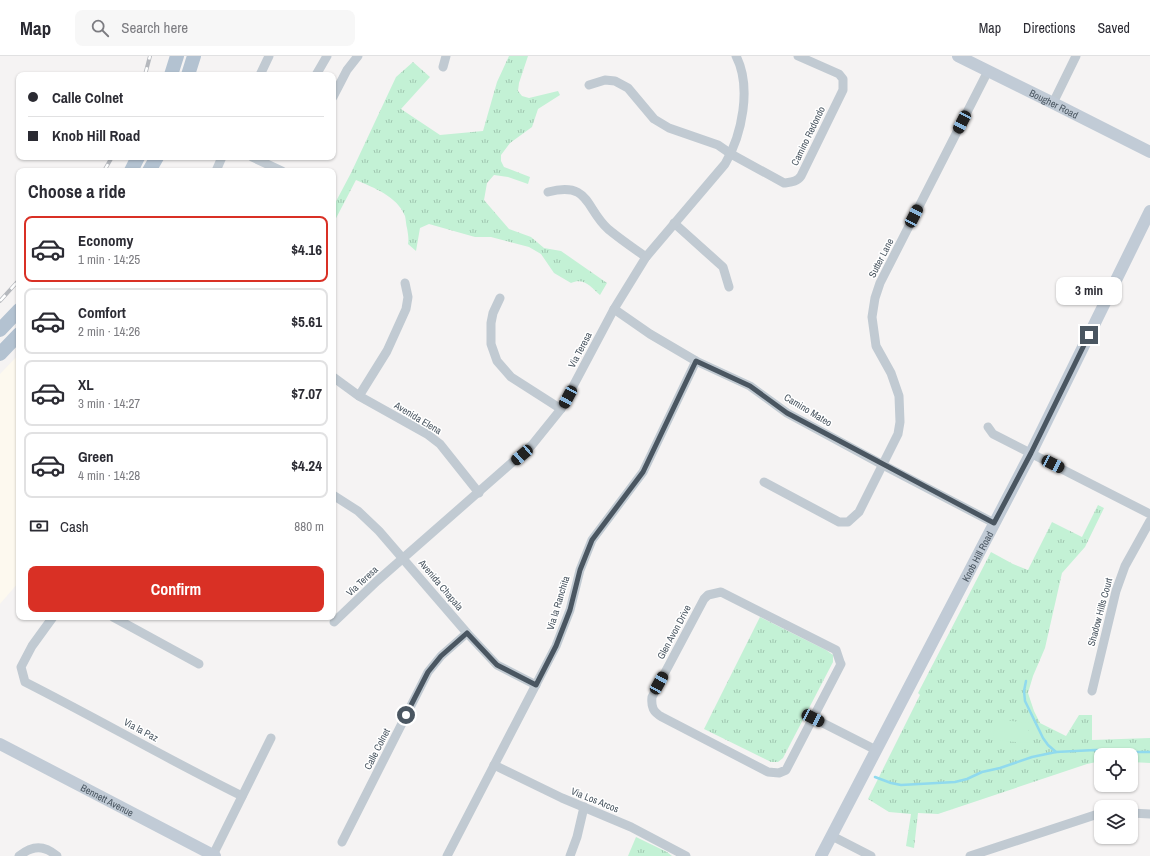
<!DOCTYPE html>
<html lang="en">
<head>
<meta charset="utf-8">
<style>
  body { margin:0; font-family:"Archivo Narrow",sans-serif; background:#f7f7f7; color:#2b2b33; height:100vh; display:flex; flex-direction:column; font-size:15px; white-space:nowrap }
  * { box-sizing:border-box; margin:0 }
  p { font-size:13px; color:#7c7c81 }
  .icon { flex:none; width:22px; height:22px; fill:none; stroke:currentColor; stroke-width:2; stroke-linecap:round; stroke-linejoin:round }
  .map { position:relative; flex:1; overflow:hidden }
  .panel { position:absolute; left:16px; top:112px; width:320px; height:452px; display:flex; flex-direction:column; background:#fff; border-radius:8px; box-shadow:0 1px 3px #0004 }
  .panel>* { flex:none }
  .banner { position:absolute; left:16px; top:16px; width:320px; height:88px; border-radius:8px; box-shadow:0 1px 3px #0004; display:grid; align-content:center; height:88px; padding:0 12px; background:#fff }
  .fabs { position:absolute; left:1094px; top:692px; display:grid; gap:8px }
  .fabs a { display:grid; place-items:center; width:44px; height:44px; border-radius:8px; background:#fff; box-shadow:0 1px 3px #0004; font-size:20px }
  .end { position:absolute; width:18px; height:18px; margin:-9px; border:5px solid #4a5661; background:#fff; box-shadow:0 0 0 2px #fff }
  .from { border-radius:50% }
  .bubble { position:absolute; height:28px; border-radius:8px; background:#fff; box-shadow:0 1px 3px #0004; font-size:13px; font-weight:800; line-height:28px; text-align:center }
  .car { position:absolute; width:12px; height:24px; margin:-12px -6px; border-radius:5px; box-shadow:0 0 3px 1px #0007; background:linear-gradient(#222 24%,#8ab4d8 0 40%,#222 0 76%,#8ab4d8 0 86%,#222 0) }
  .banner b { display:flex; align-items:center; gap:14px; height:38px; font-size:15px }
  .banner b+b { border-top:1px solid #e1e1e2 }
  .banner i { width:10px; height:10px; background:#2b2b33 }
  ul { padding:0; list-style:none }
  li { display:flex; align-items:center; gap:12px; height:66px; margin:0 8px 6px; padding:0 4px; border:2px solid #e1e1e2; border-radius:8px }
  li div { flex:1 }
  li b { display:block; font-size:15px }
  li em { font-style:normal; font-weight:800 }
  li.active { border-color:#d93025 }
  li>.icon { width:36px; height:36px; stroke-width:1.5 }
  h2 { padding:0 12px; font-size:18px; line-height:48px }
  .pay { display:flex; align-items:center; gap:10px; height:44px; padding:0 12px; font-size:15px }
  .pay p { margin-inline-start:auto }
  .button { display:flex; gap:8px; margin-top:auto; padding:8px 12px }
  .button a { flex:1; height:46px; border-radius:8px; background:#d93025; color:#fff; font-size:16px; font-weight:800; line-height:46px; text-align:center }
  header { display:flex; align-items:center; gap:24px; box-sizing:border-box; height:56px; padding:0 20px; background:#fff; border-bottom:1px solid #e1e1e2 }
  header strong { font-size:19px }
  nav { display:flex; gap:22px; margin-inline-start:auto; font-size:14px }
  .search { width:280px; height:36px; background:#f7f7f7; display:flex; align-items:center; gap:10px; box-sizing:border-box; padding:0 14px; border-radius:8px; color:#7c7c81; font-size:15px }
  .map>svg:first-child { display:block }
  .commercial { fill:#fdf9ef }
  .grass { fill:url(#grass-tufts) }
  .pitch { fill:#c3f1d5 }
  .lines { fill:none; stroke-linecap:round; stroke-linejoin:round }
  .stream { stroke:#90daee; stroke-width:2.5 }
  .street { stroke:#c1cad2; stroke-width:9 }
  .secondary { stroke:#c1cbd6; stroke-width:12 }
  .primary { stroke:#b3c2d1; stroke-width:14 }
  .rail-casing { stroke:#b5b8bd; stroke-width:4 }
  .rail { stroke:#fff; stroke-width:2.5; stroke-dasharray:8; stroke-linecap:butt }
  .route { stroke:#4a5661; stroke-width:5 }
  .labels { text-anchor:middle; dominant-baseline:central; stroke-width:3; stroke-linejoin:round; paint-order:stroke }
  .street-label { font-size:10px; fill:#4a5661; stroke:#fff }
</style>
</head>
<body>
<header>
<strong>Map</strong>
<div class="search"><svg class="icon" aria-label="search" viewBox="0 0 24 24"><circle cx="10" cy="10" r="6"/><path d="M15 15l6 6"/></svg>Search here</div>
<nav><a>Map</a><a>Directions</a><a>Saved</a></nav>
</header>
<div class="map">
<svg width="1150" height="800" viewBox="0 0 1150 800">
  <defs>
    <pattern id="grass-tufts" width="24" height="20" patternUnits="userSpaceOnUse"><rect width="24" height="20" fill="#c3f1d5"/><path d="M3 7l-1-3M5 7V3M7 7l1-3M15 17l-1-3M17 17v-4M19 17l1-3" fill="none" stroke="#a0c6b0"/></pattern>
  </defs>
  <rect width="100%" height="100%" fill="#f5f3f3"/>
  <path class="commercial" d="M 19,298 L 19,526 L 0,548 L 0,318 Z"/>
  <g class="grass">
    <path d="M 509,0 L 528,0 L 519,27 L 518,35 L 522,40 L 529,42 L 558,35 L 560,39 L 538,53 L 532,71 L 510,87 L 501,99 L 501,105 L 504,111 L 530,121 L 528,128 L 508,121 L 494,119 L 487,127 L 484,144 L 509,173 L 531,181 L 544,192 L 561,195 L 607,227 L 600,239 C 591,231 584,221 571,227 L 554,217 L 541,198 L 529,191 L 491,181 L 475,181 L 429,168 L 420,172 L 416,195 L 408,188 C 409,183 408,178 407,172 C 406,169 406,164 405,160 C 397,140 374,132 356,124 L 333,168 L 333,151 L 351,117 L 396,21 L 413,6 L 430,21 L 401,53 L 440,79 L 483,75 L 497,26 Z"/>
    <path d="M 1098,449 L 1104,452 L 1085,491 L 1062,517 L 1045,592 L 1033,620 L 1028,637 L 1034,655 L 1040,667 L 1066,680 L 1079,659 L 1092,659 L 1092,684 L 1150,682 L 1150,707 L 1131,706 L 1131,699 L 1101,699 L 1101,705 L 1087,708 L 938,758 L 918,757 L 914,792 L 906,790 L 911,758 L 889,756 L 868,743 L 920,639 L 918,637 L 991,496 L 1013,508 L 1028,514 L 1052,466 L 1082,481 Z"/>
    <path d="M 760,561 L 826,594 L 833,599 L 833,606 L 783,702 L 778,706 L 771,706 L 704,673 Z"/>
    <path d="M 636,781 L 667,796 L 672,800 L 628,800 Z"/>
  </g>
  <path class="pitch" d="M 996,663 L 1029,667 L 1027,687 L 993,684 Z"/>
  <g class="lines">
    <g class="stream">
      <path d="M 1026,625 L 1024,635 L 1025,645 L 1043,682 L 1048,689 L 1056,696"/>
      <path d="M 875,721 L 891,727 L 901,729 L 955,726 L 967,723 L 982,716 L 1000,712 L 1032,701 L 1056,696 L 1095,694 L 1137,696 L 1150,696"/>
    </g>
    <g class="street">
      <path d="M 443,11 L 446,0"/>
      <path d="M 260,19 L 269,0"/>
      <path d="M 316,19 L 327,0"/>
      <path d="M 589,29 L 605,24 L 615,25 L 628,32 L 654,63 L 669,72 L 718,89 L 731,98 L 784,127 C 791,126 797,126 801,120 L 843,34 L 843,23 L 839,18 L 798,0"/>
      <path d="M 333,41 L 347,14 L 358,0"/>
      <path d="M 1053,47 L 1076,0"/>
      <path d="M 252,101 L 282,115"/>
      <path d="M 216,115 L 222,101"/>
      <path d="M 548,136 C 590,125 585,152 608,173 C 620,183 633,192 646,201"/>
      <path d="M 674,167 L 723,211 L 729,231"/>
      <path d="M 500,242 L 493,257 L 491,267 L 491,288 L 497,305 L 511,321 L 561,353"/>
      <path d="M 614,253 L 650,278 L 696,305 L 750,330 L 787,357 L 883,409 L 994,467"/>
      <path d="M 333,321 L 359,340 L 427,378 L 440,388 L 479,437"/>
      <path d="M 359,340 L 387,295 L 406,253 L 408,241 L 405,227"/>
      <path d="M 988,371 L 993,378 L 1150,458"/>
      <path d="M 764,426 L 839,466 L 848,466 L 859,456 L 898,378 L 900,366 L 899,340 L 891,317 L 876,290 L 872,261 L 875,242 L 880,227 L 988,15"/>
      <path d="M 333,439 L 358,455 L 379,475 L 467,577 L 497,609 L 536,629"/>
      <path d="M 721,536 L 836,594 L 840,606 L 841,608 L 786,714 L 779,717 L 768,716 L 662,661 C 653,656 651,651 652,641 L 704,543 L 708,539 Z"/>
      <path d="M 53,561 L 32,590 L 21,611 L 25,626 C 98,663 169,704 242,740"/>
      <path d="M 113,561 L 199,608"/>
      <path d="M 334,566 L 377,525 L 532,389 L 561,353 L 614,253 L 646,201 L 725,108 C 742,79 752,31 736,0"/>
      <path d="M 1092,635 L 1116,535 L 1125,510 L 1150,465"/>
      <path d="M 813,662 L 876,694"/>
      <path d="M 494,709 L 562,742 L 631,771 L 686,800"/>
      <path d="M 1131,757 L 1150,758"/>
      <path d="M 832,780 L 871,800"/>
      <path d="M 342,786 L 428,616 L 441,600 L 467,577"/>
      <path d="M 213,799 L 271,682"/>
      <path d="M 19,800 C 33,789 44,789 57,800"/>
      <path d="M 447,800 L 556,590 L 570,554 L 580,514 L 592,484 L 643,416 L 696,305"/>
      <path d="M 570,800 L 577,781 L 584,751"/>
      <path d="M 970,800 L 1101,757"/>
    </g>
    <g class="secondary">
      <path id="s1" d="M 958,0 L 1053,47 L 1150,96"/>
      <path id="s2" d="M 0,688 L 215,800"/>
      <path id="s3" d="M 821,800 L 1031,397 L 1150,155"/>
    </g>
    <g class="primary">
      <path d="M 171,19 L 177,0"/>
      <path d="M 188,19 L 194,0"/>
      <path d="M 131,115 L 138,101"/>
      <path d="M 149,115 L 157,101"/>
      <path d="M 0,274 L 19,254"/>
      <path d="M 0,298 L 19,278"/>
    </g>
    <g class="rail-casing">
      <g id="rail">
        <path d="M 145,19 L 150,0"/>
        <path d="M 104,115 L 112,101"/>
        <path d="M 0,245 L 19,224"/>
      </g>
    </g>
    <use href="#rail" class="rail"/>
  </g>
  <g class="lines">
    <path class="route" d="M 406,659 L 428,616 L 441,600 L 467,577 L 497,609 L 536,629 L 556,590 L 570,554 L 580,514 L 592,484 L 643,416 L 696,305 L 750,330 L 787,357 L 994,467 L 1031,397 L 1089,279"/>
  </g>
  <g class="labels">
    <g class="street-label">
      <text stroke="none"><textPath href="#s1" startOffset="107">Bougher Road</textPath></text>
      <text transform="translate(808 80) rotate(-64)">Camino Redondo</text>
      <text transform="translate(881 202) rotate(-63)">Sutter Lane</text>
      <text transform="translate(580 294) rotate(-62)">Via Teresa</text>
      <text transform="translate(808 354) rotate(31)">Camino Mateo</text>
      <text transform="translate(418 362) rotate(31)">Avenida Elena</text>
      <text stroke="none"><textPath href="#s3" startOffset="338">Knob Hill Road</textPath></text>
      <text transform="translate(362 525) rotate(-43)">Via Teresa</text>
      <text transform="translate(441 529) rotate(50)">Avenida Chapala</text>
      <text transform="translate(558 547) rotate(-73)">Via la Ranchita</text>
      <text transform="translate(1100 556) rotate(-75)">Shadow Hills Court</text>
      <text transform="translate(674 576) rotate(-62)">Glen Avon Drive</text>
      <text transform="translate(141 674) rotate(28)">Via la Paz</text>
      <text transform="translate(377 693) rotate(-63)">Calle Colnet</text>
      <text stroke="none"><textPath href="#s2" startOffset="121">Bennett Avenue</textPath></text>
      <text transform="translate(595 744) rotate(22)">Via Los Arcos</text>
    </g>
  </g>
</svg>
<div class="fabs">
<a><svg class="icon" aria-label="locate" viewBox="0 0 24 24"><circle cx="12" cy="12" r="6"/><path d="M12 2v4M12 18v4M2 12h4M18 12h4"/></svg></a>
<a><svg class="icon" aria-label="layers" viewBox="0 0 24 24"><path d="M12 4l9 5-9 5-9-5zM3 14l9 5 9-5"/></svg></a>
</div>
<i class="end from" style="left:406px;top:659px"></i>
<i class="end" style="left:1089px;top:279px"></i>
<div class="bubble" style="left:1056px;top:221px;width:66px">3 min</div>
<i class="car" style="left:962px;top:66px;rotate:207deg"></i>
<i class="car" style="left:914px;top:160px;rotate:27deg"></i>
<i class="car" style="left:568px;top:341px;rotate:208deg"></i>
<i class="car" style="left:522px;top:399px;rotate:229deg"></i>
<i class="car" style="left:1053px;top:408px;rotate:117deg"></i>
<i class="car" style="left:659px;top:627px;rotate:29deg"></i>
<i class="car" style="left:813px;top:662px;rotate:117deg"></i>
<div class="banner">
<b><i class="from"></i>Calle Colnet</b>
<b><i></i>Knob Hill Road</b>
</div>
<section class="panel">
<h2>Choose a ride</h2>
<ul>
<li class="active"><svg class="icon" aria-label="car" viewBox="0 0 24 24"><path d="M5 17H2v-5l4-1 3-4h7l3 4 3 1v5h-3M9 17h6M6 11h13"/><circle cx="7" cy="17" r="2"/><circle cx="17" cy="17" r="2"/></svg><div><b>Economy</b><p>1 min · 14:25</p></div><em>$4.16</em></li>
<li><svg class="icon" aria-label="car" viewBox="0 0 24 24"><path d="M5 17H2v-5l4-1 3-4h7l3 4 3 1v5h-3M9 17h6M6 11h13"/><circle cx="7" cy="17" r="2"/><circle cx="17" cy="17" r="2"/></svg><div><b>Comfort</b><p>2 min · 14:26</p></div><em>$5.61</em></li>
<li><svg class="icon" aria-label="car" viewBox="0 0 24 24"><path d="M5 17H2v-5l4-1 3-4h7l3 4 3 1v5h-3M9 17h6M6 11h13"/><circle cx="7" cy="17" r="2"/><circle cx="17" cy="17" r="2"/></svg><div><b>XL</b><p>3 min · 14:27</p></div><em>$7.07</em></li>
<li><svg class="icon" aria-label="car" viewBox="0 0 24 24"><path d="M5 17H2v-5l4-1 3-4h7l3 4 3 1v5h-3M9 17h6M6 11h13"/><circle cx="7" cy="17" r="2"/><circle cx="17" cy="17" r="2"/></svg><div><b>Green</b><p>4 min · 14:28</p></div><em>$4.24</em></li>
</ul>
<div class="pay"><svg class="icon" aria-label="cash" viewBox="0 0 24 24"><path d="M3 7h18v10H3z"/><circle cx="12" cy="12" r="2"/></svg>Cash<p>880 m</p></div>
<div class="button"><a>Confirm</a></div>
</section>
</div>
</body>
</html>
